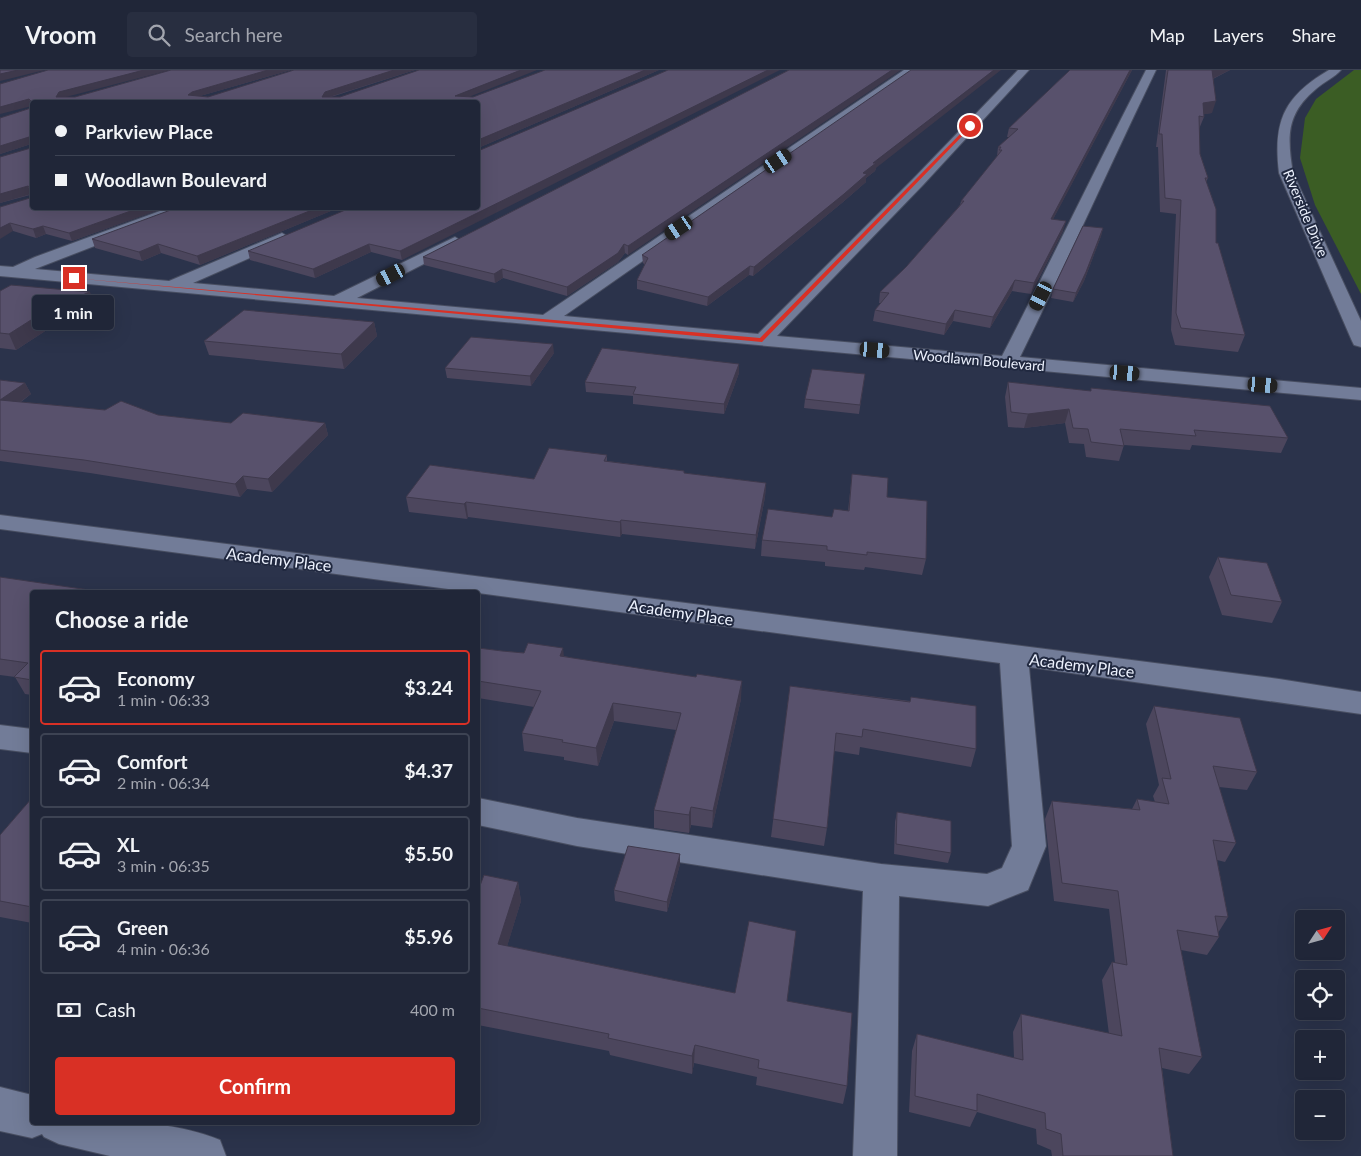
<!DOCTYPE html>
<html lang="en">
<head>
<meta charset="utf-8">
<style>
  body { margin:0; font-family:Lato,sans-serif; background:#282e40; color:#f1f3f6; height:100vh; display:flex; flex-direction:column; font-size:19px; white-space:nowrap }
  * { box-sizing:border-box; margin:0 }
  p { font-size:16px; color:#a2a5ae }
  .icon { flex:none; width:28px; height:28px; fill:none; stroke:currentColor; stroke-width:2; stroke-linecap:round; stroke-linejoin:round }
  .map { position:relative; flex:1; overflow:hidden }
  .panel { position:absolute; left:30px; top:520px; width:450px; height:535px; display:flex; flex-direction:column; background:#202638; border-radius:5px; box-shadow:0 5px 20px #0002,0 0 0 1px #3d4353 }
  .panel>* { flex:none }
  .banner { position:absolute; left:30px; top:30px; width:450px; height:110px; border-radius:5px; box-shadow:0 5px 20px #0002,0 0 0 1px #3d4353; display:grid; align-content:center; height:110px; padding:0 25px; background:#202638 }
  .needle { width:32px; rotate:54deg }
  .tools { position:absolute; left:1295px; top:840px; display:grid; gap:10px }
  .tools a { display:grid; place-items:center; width:50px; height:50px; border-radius:5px; background:#202638; box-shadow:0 5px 20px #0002,0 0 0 1px #3d4353; font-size:25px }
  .end { position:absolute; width:22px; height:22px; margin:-11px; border:6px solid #d93025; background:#fff; box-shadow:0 0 0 2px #fff }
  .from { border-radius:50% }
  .bubble { position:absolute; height:35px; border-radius:5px; background:#202638; box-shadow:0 5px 20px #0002,0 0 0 1px #3d4353; font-size:16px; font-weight:700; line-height:35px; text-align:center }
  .car { position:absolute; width:15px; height:30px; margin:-15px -8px; border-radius:6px; box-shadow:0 0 4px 1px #0007; background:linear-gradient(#222 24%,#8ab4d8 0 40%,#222 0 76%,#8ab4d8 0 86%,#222 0) }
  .banner b { display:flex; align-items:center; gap:18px; height:48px; font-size:19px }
  .banner b+b { border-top:1px solid #3d4353 }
  .banner i { width:12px; height:12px; background:#f1f3f6 }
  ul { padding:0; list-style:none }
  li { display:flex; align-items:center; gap:15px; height:75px; margin:0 10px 8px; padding:0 15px; border:2px solid #3d4353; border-radius:5px }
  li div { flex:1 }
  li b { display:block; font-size:19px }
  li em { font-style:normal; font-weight:700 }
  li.current { border-color:#d93025 }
  li>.icon { width:45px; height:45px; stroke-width:1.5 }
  h2 { padding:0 25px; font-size:22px; line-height:60px }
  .pay { display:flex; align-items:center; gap:12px; height:55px; padding:0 25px; font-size:19px }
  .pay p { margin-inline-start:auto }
  .button { display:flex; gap:10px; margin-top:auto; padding:10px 25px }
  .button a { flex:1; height:58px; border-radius:5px; background:#d93025; color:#fff; font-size:20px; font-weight:700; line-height:58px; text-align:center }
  header { display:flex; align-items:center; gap:30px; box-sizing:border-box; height:70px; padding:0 25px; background:#202638; border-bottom:1px solid #3d4353 }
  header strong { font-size:24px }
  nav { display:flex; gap:28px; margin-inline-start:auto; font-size:18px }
  .search { width:350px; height:45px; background:#282e40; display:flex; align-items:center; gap:12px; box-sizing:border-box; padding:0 18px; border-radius:5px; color:#a2a5ae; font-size:19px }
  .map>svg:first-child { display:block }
  .green { fill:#3b5d24 }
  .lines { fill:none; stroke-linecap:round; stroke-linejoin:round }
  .minor-casing { stroke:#484e61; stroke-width:2 }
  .minor { fill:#727c98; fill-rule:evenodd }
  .wall { fill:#4c465d }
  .shaded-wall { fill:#3e394c }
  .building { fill:#58516c; stroke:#3e394c }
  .route { fill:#d93025 }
  .labels { text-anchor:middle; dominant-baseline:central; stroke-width:4; stroke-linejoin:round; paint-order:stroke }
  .far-street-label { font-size:14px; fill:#edf2fe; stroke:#212940 }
  .street-label { font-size:16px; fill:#edf2fe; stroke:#212940 }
</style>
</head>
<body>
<header>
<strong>Vroom</strong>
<div class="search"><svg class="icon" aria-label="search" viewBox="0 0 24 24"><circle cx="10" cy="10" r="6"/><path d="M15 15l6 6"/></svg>Search here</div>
<nav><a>Map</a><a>Layers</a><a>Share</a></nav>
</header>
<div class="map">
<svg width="1361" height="1086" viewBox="0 0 1361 1086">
  <rect width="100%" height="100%" fill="#2b334b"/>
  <path class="green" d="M 1354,0 L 1361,0 L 1361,224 L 1315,135 L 1300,88 L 1305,48 L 1316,29 Z"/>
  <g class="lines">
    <g class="minor-casing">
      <g id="minor">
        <path d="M 904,0 L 916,0 L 564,246 L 758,264 L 913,109 L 1018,0 L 1029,0 L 923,115 L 777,266 L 1002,286 C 1051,191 1097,95 1146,0 L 1156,0 C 1110,95 1067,192 1020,287 L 1361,318 L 1361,330 L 0,206 L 0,196 L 13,197 L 35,187 L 168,138 L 187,138 L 185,141 L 35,199 L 169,211 L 282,163 L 290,168 L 288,171 L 193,213 L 334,226 L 455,167 L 463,172 L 461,175 L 357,228 L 543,245 Z"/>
        <path d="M 1329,0 L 1341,0 C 1335,7 1324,12 1316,19 C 1286,44 1287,67 1293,103 L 1361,251 L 1361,277 L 1354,275 L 1352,271 L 1279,103 C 1273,52 1283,27 1329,0 Z"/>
        <path d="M 0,445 L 1279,609 L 1361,622 L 1361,644 L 1029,597 L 1046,776 L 1028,820 L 988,836 L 899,826 L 897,1086 L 853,1086 L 863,821 L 577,776 L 478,755 L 478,728 L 577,748 L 881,794 L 987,804 L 1002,798 L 1012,776 L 1000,593 L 0,459 Z"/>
        <path d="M 0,655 L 32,659 L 32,683 L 0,679 Z"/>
        <path d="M 0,1017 L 32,1025 L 32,1052 C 95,1052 160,1046 220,1070 L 226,1086 L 110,1086 L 59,1074 L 44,1067 L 42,1064 L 32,1068 L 0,1061 Z"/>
      </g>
    </g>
    <use href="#minor" class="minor"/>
  </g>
  <g class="wall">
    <path d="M 171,0 L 291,0 L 200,26 L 208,27 L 294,0 L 415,0 L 331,27 L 473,27 L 659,0 L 478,78 L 478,32 L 32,138 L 164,138 L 72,171 L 46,164 L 36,168 L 13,161 L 0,137 L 30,128 L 30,125 L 0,133 L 31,78 L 31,74 L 0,84 L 0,48 L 31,38 L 31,36 L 0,14 L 66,27 L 75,27 Z"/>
    <path d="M 789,0 L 628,185 L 625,183 L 618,192 L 567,226 L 503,208 L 495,213 L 424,195 L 423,187 Z"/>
    <path d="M 1070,0 L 1132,0 L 1053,149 L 1063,161 L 1031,224 L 1012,221 L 990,258 L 953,251 L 944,265 L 873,251 L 875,240 L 881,233 L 879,233 L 880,222 L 906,197 L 960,135 L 961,131 L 998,86 L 997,86 L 998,77 L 1009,67 L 1007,67 L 1009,58 Z"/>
    <path d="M 1166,0 L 1230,0 L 1213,9 L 1212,43 L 1203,44 L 1204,47 L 1199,59 L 1200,84 L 1208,108 L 1206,112 L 1216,173 L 1245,265 L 1238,282 L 1175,275 L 1171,260 L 1176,144 L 1160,142 L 1158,77 L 1156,77 Z"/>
    <path d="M 876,98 L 875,101 L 866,108 L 866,112 L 843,132 L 753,206 L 749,205 L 707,236 L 637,219 L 637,210 L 645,195 L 643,193 L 642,185 Z"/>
    <path d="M 338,138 L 200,195 L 161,183 L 142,191 L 95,178 L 92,169 Z"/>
    <path d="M 478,138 L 402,190 L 371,182 L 315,208 L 250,190 L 248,181 Z"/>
    <path d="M 1103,158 L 1101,166 L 1084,211 L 1073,232 L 1051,228 L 1053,219 Z"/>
    <path d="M 0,221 L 96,237 L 59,252 L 16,280 L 0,278 Z"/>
    <path d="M 374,252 L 377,266 L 344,299 L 209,285 L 204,271 Z"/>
    <path d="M 554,283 L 531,316 L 447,308 L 445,298 Z"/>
    <path d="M 739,294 L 739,303 L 724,344 L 633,334 L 633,326 L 586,322 L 585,312 Z"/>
    <path d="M 865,304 L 859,344 L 804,338 L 805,329 Z"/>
    <path d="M 0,310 L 25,313 L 31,324 L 21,332 L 158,345 L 231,353 L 325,353 L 328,365 L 272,422 L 247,419 L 240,427 L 90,403 L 0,391 Z"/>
    <path d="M 1008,312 L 1288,368 L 1281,383 L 1192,375 L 1190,380 L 1124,375 L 1119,391 L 1086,387 L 1084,374 L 1069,373 L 1065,353 L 1024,358 L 1008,357 L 1005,327 Z"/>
    <path d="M 607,385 L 607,391 L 684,401 L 684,403 L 766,413 L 765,427 L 755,479 L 622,464 L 620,467 L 468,447 L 467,449 L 409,442 L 406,427 L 534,409 Z"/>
    <path d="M 852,404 L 887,427 L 926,489 L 922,505 L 865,497 L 864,500 L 825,496 L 825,492 L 761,486 L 762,470 L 832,447 L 848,441 Z"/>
    <path d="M 1218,487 L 1282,532 L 1272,553 L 1222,545 L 1209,507 Z"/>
    <path d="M 0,507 L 32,522 L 32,625 L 25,624 L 15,607 L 0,605 Z"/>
    <path d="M 478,578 L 502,581 L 564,586 L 741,629 L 712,758 L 691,755 L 689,763 L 654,758 L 654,740 L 676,660 L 614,651 L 598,696 L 564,690 L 564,687 L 524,681 L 522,663 L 534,637 L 478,628 L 478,629 Z"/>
    <path d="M 790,616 L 910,631 L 911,627 L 976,679 L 971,697 L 860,677 L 859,685 L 834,681 L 827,758 L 824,776 L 771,767 Z"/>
    <path d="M 1154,636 L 1257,702 L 1247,720 L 1219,717 L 1236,773 L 1225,792 L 1217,790 L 1228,847 L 1218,863 L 1219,867 L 1207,885 L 1181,880 L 1202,987 L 1189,1004 L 1162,998 L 1173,1086 L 1052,1086 L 1051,1080 L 1037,1074 L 1036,1059 L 977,1042 L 970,1057 L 909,1042 L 912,981 L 917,964 L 1014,988 L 1013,962 L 1021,944 L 1109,964 L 1102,910 L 1112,892 L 1115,893 L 1109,839 L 1054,831 L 1045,749 L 1052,731 L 1132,739 L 1137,729 L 1155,732 L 1153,726 L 1159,715 L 1146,654 Z"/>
    <path d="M 32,728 L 32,853 L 0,847 L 0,765 Z"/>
    <path d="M 897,742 L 951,783 L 948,793 L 894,784 L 895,752 Z"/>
    <path d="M 680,794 L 667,842 L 615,831 L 614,820 Z"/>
    <path d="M 518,812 L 521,831 L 507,876 L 735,923 L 787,931 L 847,1016 L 843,1034 L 756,1015 L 757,1007 L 694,993 L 692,1004 L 610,985 L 609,981 L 478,955 L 478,821 Z"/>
  </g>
  <g class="shaded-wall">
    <path d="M 18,0 L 45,0 L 0,11 L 0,4 Z"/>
    <path d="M 144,0 L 170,0 L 62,28 L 56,27 L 59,22 Z"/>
    <path d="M 268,0 L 291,0 L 193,28 L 188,25 L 192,22 Z"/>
    <path d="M 394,0 L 415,0 L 326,28 L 322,27 L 325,22 Z"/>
    <path d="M 521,0 L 537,0 L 456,32 L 455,26 Z"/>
    <path d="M 645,0 L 659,0 L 478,78 L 478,70 Z"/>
    <path d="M 768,0 L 780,0 L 402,190 L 400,181 Z"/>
    <path d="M 892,0 L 901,0 L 628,185 L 628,176 Z"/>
    <path d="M 994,0 L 1001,0 L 876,98 L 875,101 L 866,108 L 866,112 L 843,132 L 753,206 L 754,197 L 863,103 L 873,93 Z"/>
    <path d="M 1130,0 L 1132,0 L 1048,159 L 1051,149 Z"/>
    <path d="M 1211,0 L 1230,0 L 1208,11 Z"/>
    <path d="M 29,29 L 32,36 L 0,44 L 0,37 Z"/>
    <path d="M 1216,31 L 1212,43 L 1199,45 L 1203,33 Z"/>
    <path d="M 29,67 L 31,74 L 0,84 L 0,76 Z"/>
    <path d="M 28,116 L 31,124 L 0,133 L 0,124 Z"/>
    <path d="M 139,138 L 164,138 L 72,171 L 69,163 Z"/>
    <path d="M 317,138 L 338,138 L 200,195 L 197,186 Z"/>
    <path d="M 1066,151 L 1063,161 L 1031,224 L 1034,213 Z"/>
    <path d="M 10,153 L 13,161 L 0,169 L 0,158 Z"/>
    <path d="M 43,156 L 46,164 L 36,168 L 33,159 Z"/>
    <path d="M 1103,158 L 1101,166 L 1084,211 L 1073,232 L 1076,223 Z"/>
    <path d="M 158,174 L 161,183 L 142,191 L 139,182 Z"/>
    <path d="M 369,174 L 371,182 L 315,208 L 313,199 Z"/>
    <path d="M 624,174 L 625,183 L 618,192 L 567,226 L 567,217 Z"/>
    <path d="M 750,196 L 749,205 L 707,236 L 708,227 Z"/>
    <path d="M 502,199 L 503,208 L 495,213 L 494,204 Z"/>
    <path d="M 1015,210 L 1012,221 L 990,258 L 993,247 Z"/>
    <path d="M 90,222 L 96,237 L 59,252 L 16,280 L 9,264 L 53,236 Z"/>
    <path d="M 955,240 L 953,251 L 944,265 L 946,254 Z"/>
    <path d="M 374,252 L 377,266 L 344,299 L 341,284 Z"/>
    <path d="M 553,274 L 554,283 L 531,316 L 530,306 Z"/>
    <path d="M 739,294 L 739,303 L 724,344 L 724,334 Z"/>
    <path d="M 25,313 L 31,324 L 6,342 L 0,330 Z"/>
    <path d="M 1069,339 L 1065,353 L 1024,358 L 1028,344 Z"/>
    <path d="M 325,353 L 328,365 L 272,422 L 268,409 Z"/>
    <path d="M 243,406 L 247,419 L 240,427 L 235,414 Z"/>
    <path d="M 766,413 L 765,427 L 755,479 L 756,465 Z"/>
    <path d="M 466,432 L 468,447 L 467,449 L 464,434 Z"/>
    <path d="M 621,450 L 622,464 L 620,467 L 620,452 Z"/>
    <path d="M 563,578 L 565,595 L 560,586 Z"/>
    <path d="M 742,611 L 741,629 L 712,758 L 713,741 Z"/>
    <path d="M 613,633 L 614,651 L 598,696 L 596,678 Z"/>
    <path d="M 691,737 L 691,755 L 689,763 L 689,745 Z"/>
    <path d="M 680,784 L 680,794 L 667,842 L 667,832 Z"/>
    <path d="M 518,812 L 521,831 L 502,893 L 498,874 Z"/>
    <path d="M 695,975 L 694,993 L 692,1004 L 692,986 Z"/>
  </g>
  <g class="building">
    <path d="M 0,0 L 18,0 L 0,4 Z"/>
    <path d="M 48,0 L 144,0 L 59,22 L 56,27 L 75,27 L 171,0 L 268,0 L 192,22 L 188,25 L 208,27 L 294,0 L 394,0 L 325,22 L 322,27 L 340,27 L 419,0 L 521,0 L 455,26 L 473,27 L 545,0 L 645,0 L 478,70 L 478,32 L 32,32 L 32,138 L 139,138 L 69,163 L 43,156 L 33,159 L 10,153 L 0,158 L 0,137 L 30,128 L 31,118 L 28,116 L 0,124 L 0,87 L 31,78 L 31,69 L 29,67 L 0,76 L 0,48 L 31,38 L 31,31 L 29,29 L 0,37 L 0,14 Z"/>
    <path d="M 668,0 L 768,0 L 400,181 L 369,174 L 313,199 L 248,181 L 350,138 L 478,138 L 478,81 Z"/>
    <path d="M 789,0 L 892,0 L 628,176 L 624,174 L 618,183 L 567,217 L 502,199 L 494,204 L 423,187 Z"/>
    <path d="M 911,0 L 994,0 L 873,93 L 876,93 L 863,103 L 867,104 L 844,124 L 754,197 L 750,196 L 708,227 L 637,210 L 648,188 L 642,185 Z"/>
    <path d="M 1070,0 L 1130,0 L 1051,149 L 1066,151 L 1034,213 L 1015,210 L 993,247 L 955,240 L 946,254 L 875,240 L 889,223 L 880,222 L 906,197 L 964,131 L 961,131 L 1002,80 L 999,80 L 1001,77 L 998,77 L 1018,59 L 1009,58 Z"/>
    <path d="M 1168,0 L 1212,0 L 1216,31 L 1203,33 L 1204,47 L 1199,46 L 1200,84 L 1208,108 L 1205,108 L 1216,139 L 1216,173 L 1218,173 L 1245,265 L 1181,258 L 1176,243 L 1181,130 L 1165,128 L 1162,64 L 1159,64 Z"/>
    <path d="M 176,138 L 317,138 L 197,186 L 158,174 L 139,182 L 92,169 Z"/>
    <path d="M 1083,156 L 1103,158 L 1086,202 L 1076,223 L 1053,219 Z"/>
    <path d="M 11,215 L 90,222 L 53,236 L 9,264 L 0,263 L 0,221 Z"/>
    <path d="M 244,240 L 374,252 L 341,284 L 204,271 Z"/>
    <path d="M 471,267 L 553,274 L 530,306 L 445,298 Z"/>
    <path d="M 602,278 L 739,294 L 724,334 L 633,324 L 636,317 L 585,312 Z"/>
    <path d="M 812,299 L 865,304 L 860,335 L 805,329 Z"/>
    <path d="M 0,310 L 25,313 L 0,330 L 105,340 L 121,331 L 158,345 L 231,353 L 243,343 L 325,353 L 268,409 L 243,406 L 235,414 L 84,390 L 0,380 Z"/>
    <path d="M 1008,312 L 1091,321 L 1091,318 L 1270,336 L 1288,368 L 1194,360 L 1196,366 L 1120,359 L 1124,376 L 1091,372 L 1088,359 L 1073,358 L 1069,339 L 1028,344 L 1011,342 Z"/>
    <path d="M 549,378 L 607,385 L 604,391 L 684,401 L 684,403 L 766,413 L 756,465 L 621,450 L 620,452 L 466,432 L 464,434 L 406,427 L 430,395 L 534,409 Z"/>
    <path d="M 852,404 L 888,408 L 887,427 L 927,431 L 926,489 L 867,482 L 867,485 L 827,480 L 827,476 L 762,470 L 768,439 L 832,447 L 834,439 L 849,441 Z"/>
    <path d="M 1218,487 L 1267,493 L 1282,532 L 1231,525 Z"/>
    <path d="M 0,507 L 103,522 L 32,522 L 32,610 L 14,607 L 28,593 L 0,589 Z"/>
    <path d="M 528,573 L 563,578 L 560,586 L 696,607 L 697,604 L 742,611 L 713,741 L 691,737 L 689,745 L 654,740 L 681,643 L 613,633 L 596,678 L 562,672 L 563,670 L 522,663 L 541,621 L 478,611 L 478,578 L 502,581 L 524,583 Z"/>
    <path d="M 790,616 L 910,632 L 911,627 L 976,636 L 976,679 L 863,659 L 862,667 L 836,663 L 827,758 L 773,749 Z"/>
    <path d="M 1154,636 L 1240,648 L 1257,702 L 1213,696 L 1236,773 L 1213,770 L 1228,847 L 1215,846 L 1219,867 L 1177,860 L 1202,987 L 1159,978 L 1173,1086 L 1063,1086 L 1061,1064 L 1046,1059 L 1045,1043 L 977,1024 L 977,1041 L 915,1026 L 917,964 L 1023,990 L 1021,944 L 1122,966 L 1112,892 L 1127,895 L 1118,821 L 1062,813 L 1052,731 L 1140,740 L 1137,729 L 1169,734 L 1162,708 L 1171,709 Z"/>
    <path d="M 32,728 L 32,837 L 0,831 L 0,765 Z"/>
    <path d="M 897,742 L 951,751 L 951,783 L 896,774 Z"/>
    <path d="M 628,776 L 680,784 L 667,832 L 614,820 Z"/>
    <path d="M 484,805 L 518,812 L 498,874 L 735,923 L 749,851 L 796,861 L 787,931 L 852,943 L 847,1016 L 758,998 L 759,990 L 695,975 L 692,986 L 608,968 L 609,964 L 478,938 L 478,821 Z"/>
  </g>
  <path class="route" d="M 969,55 L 972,56 L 762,272 L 72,208 L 760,268 Z"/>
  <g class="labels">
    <g class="far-street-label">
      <text transform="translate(1306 143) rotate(67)">Riverside Drive</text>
      <text transform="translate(979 290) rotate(5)">Woodlawn Boulevard</text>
    </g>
    <g class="street-label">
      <text transform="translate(279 489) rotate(7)">Academy Place</text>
      <text transform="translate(681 542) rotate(8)">Academy Place</text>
      <text transform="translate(1082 595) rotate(7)">Academy Place</text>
    </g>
  </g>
</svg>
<div class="tools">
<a><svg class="needle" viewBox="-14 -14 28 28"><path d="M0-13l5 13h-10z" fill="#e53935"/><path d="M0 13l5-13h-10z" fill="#a2a5ae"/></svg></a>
<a><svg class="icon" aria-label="locate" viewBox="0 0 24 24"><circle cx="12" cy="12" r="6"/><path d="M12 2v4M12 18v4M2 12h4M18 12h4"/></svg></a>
<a>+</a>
<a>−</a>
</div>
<i class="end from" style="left:970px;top:56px"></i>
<i class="end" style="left:74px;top:208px"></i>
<div class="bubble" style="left:32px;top:225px;width:82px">1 min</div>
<i class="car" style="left:778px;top:91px;rotate:56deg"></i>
<i class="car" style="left:679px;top:158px;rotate:236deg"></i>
<i class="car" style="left:391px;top:205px;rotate:243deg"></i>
<i class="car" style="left:1041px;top:226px;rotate:207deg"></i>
<i class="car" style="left:875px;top:280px;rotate:95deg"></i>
<i class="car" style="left:1125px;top:303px;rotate:95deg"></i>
<i class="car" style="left:1263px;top:315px;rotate:95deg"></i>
<div class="banner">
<b><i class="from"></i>Parkview Place</b>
<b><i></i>Woodlawn Boulevard</b>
</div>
<section class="panel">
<h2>Choose a ride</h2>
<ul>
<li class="current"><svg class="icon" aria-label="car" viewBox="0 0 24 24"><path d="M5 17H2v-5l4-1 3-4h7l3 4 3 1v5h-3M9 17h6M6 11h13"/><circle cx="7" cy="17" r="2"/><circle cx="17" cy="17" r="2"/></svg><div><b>Economy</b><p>1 min · 06:33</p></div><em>$3.24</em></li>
<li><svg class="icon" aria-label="car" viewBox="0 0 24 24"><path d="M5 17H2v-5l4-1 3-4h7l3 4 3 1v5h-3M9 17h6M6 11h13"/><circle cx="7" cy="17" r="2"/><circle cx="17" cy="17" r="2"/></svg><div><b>Comfort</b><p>2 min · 06:34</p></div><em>$4.37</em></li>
<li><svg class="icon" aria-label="car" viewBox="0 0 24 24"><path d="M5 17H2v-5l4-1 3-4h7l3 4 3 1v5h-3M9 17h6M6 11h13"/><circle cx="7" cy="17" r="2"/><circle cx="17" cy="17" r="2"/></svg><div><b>XL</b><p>3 min · 06:35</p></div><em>$5.50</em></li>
<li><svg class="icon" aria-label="car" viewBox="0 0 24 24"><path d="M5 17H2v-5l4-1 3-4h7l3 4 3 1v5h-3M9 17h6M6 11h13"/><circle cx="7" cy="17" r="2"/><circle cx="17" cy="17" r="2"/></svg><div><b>Green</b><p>4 min · 06:36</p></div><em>$5.96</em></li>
</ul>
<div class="pay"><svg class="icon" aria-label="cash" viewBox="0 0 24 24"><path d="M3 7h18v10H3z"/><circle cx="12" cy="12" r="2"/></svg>Cash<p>400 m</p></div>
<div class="button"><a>Confirm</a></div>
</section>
</div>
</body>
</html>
